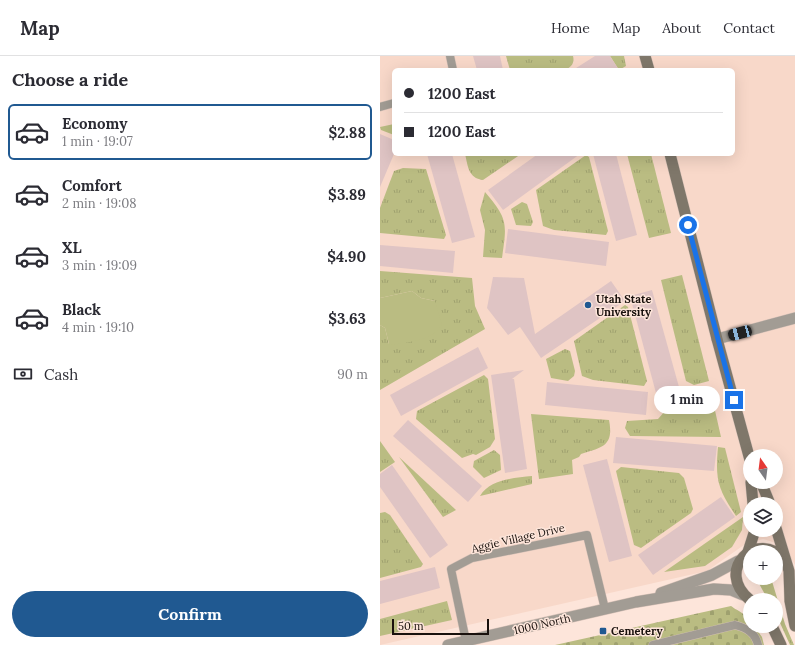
<!DOCTYPE html>
<html lang="en">
<head>
<meta charset="utf-8">
<style>
  body { margin:0; font-family:Lora,serif; background:#f2f2f3; color:#2b2b33; height:100vh; display:flex; flex-direction:column; font-size:15px; white-space:nowrap }
  * { box-sizing:border-box; margin:0 }
  p { font-size:13px; color:#7c7c81 }
  .icon { flex:none; width:22px; height:22px; fill:none; stroke:currentColor; stroke-width:2; stroke-linecap:round; stroke-linejoin:round }
  .map { position:relative; flex:1; overflow:hidden }
  .details { display:flex; flex-direction:column; background:#fff; width:380px }
  .details>* { flex:none }
  .guide { position:absolute; left:12px; top:12px; width:343px; height:88px; border-radius:6px; box-shadow:0 4px 16px #0002; display:grid; align-content:center; height:88px; padding:0 12px; background:#fff }
  .needle { width:26px; rotate:346deg }
  .controls { position:absolute; left:363px; top:393px; display:grid; gap:8px }
  .controls a { display:grid; place-items:center; width:40px; height:40px; border-radius:50%; background:#fff; box-shadow:0 4px 16px #0002; font-size:20px }
  .scale { position:absolute; left:12px; bottom:10px; width:97px; box-sizing:border-box; padding-left:4px; border:2px solid #19110d; border-top:0; font-size:11px; line-height:14px; white-space:nowrap; color:#19110d; -webkit-text-stroke:3px #fde5da; paint-order:stroke }
  .end { position:absolute; width:18px; height:18px; margin:-9px; border:5px solid #1a73e8; background:#fff; box-shadow:0 0 0 2px #fff }
  .from { border-radius:50% }
  .bubble { position:absolute; height:28px; border-radius:14px; background:#fff; box-shadow:0 4px 16px #0002; font-size:13px; font-weight:800; line-height:28px; text-align:center }
  .car { position:absolute; width:12px; height:24px; margin:-12px -6px; border-radius:5px; box-shadow:0 0 3px 1px #0007; background:linear-gradient(#222 24%,#8ab4d8 0 40%,#222 0 76%,#8ab4d8 0 86%,#222 0) }
  .guide b { display:flex; align-items:center; gap:14px; height:38px; font-size:15px }
  .guide b+b { border-top:1px solid #e1e1e2 }
  .guide i { width:10px; height:10px; background:#2b2b33 }
  ul { padding:0; list-style:none }
  li { display:flex; align-items:center; gap:12px; height:56px; margin:0 8px 6px; padding:0 4px; border:2px solid transparent; border-radius:6px }
  li div { flex:1 }
  li b { display:block; font-size:15px }
  li em { font-style:normal; font-weight:800 }
  li.active { border-color:#205991 }
  li>.icon { width:36px; height:36px; stroke-width:1.5 }
  h2 { padding:0 12px; font-size:18px; line-height:48px }
  .pay { display:flex; align-items:center; gap:10px; height:44px; padding:0 12px; font-size:15px }
  .pay p { margin-inline-start:auto }
  .primary-button { display:flex; gap:8px; margin-top:auto; padding:8px 12px }
  .primary-button a { flex:1; height:46px; border-radius:24px; background:#205991; color:#fff; font-size:16px; font-weight:800; line-height:46px; text-align:center }
  header { display:flex; align-items:center; gap:24px; box-sizing:border-box; height:56px; padding:0 20px; background:#fff; border-bottom:1px solid #e1e1e2 }
  header strong { font-size:19px }
  nav { display:flex; gap:22px; margin-inline-start:auto; font-size:14px }
  main { display:flex; flex:1; min-height:0 }
  .map>svg:first-child { display:block }
  .built { fill:#f8d8c9; fill-rule:evenodd }
  .grass { fill:url(#grass-tufts) }
  .cemetery { fill:url(#cemetery-stones) }
  .green { fill:#babc82 }
  .building { fill:#dfc4c4 }
  .lines { fill:none; stroke-linecap:round; stroke-linejoin:round }
  .service-casing { stroke:#d9c3b9; stroke-width:9 }
  .minor-casing { stroke:#d9c3b9; stroke-width:12 }
  .tertiary-casing { stroke:#d9c3b9; stroke-width:12 }
  .secondary-casing { stroke:#d9c3b9; stroke-width:12 }
  .service { stroke:#a29c94; stroke-width:8 }
  .minor { stroke:#a29c94; stroke-width:11 }
  .tertiary { stroke:#a29c94; stroke-width:11 }
  .secondary { stroke:#7f776a; stroke-width:11 }
  .route { stroke:#1a73e8; stroke-width:5 }
  .poi-dot { fill:#205991; stroke:#fde5da; stroke-width:1.5 }
  .labels { text-anchor:middle; dominant-baseline:central; stroke-width:3; stroke-linejoin:round; paint-order:stroke }
  .poi-label { font-size:11px; font-weight:bold; fill:#19110d; stroke:#fde5da; text-anchor:start }
  .street-label { font-size:11px; fill:#19110d; stroke:#fde5da }
</style>
</head>
<body>
<header>
<strong>Map</strong>
<nav><a>Home</a><a>Map</a><a>About</a><a>Contact</a></nav>
</header>
<main>
<section class="details">
<h2>Choose a ride</h2>
<ul>
<li class="active"><svg class="icon" aria-label="car" viewBox="0 0 24 24"><path d="M5 17H2v-5l4-1 3-4h7l3 4 3 1v5h-3M9 17h6M6 11h13"/><circle cx="7" cy="17" r="2"/><circle cx="17" cy="17" r="2"/></svg><div><b>Economy</b><p>1 min · 19:07</p></div><em>$2.88</em></li>
<li><svg class="icon" aria-label="car" viewBox="0 0 24 24"><path d="M5 17H2v-5l4-1 3-4h7l3 4 3 1v5h-3M9 17h6M6 11h13"/><circle cx="7" cy="17" r="2"/><circle cx="17" cy="17" r="2"/></svg><div><b>Comfort</b><p>2 min · 19:08</p></div><em>$3.89</em></li>
<li><svg class="icon" aria-label="car" viewBox="0 0 24 24"><path d="M5 17H2v-5l4-1 3-4h7l3 4 3 1v5h-3M9 17h6M6 11h13"/><circle cx="7" cy="17" r="2"/><circle cx="17" cy="17" r="2"/></svg><div><b>XL</b><p>3 min · 19:09</p></div><em>$4.90</em></li>
<li><svg class="icon" aria-label="car" viewBox="0 0 24 24"><path d="M5 17H2v-5l4-1 3-4h7l3 4 3 1v5h-3M9 17h6M6 11h13"/><circle cx="7" cy="17" r="2"/><circle cx="17" cy="17" r="2"/></svg><div><b>Black</b><p>4 min · 19:10</p></div><em>$3.63</em></li>
</ul>
<div class="pay"><svg class="icon" aria-label="cash" viewBox="0 0 24 24"><path d="M3 7h18v10H3z"/><circle cx="12" cy="12" r="2"/></svg>Cash<p>90 m</p></div>
<div class="primary-button"><a>Confirm</a></div>
</section>
<div class="map">
<svg width="415" height="589" viewBox="0 0 415 589">
  <defs>
    <pattern id="grass-tufts" width="24" height="20" patternUnits="userSpaceOnUse"><rect width="24" height="20" fill="#babc82"/><path d="M3 7l-1-3M5 7V3M7 7l1-3M15 17l-1-3M17 17v-4M19 17l1-3" fill="none" stroke="#9fa16f"/></pattern>
    <pattern id="cemetery-stones" width="16" height="16" patternUnits="userSpaceOnUse"><rect width="16" height="16" fill="#babc82"/><path d="M2 7V4a2 2 0 0 1 4 0v3zM10 15v-3a2 2 0 0 1 4 0v3z" fill="#9fa16f"/></pattern>
  </defs>
  <rect width="100%" height="100%" fill="#fde5da"/>
  <path class="built" d="M 0,0 L 415,0 L 415,509 L 407,496 L 399,488 L 383,483 L 364,489 L 327,515 L 0,589 ZM 14,14 L 353,14 L 353,98 L 14,98 ZM 370,400 L 396,400 L 396,426 L 370,426 ZM 370,448 L 396,448 L 396,474 L 370,474 Z"/>
  <g class="grass">
    <path d="M 126,0 L 193,0 C 195,7 191,12 184,14 C 174,17 142,14 130,14 Z"/>
    <path d="M 230,0 L 244,0 L 246,10 L 239,14 Z"/>
    <path d="M 14,68 L 14,79 L 1,74 L 0,71 Z"/>
    <path d="M 85,98 L 141,98 L 103,124 C 88,122 88,110 85,98 Z"/>
    <path d="M 247,98 L 271,98 L 291,177 L 269,182 Z"/>
    <path d="M 206,99 L 209,101 L 228,175 L 226,179 L 174,174 L 163,170 L 156,134 Z"/>
    <path d="M 23,112 L 46,113 L 66,179 L 64,183 L 0,177 L 0,152 L 14,115 Z"/>
    <path d="M 105,136 C 128,163 127,167 122,202 L 103,201 L 105,174 L 100,154 Z"/>
    <path d="M 142,146 L 147,148 L 153,166 L 151,170 L 136,169 L 131,153 Z"/>
    <path d="M 0,215 L 92,222 L 95,250 L 105,273 L 0,334 L 0,269 L 5,272 L 9,288 L 55,245 L 41,242 L 32,235 L 0,242 Z"/>
    <path d="M 302,219 L 329,325 L 314,329 L 306,325 L 281,224 Z"/>
    <path d="M 245,249 L 248,251 L 267,325 L 264,330 L 213,324 L 202,320 L 194,285 Z"/>
    <path d="M 185,293 L 190,295 L 195,315 L 194,320 L 188,325 L 171,322 L 166,303 Z"/>
    <path d="M 104,319 L 108,323 L 115,383 L 110,391 L 96,399 L 93,398 L 82,402 L 36,363 L 37,355 Z"/>
    <path d="M 331,337 L 341,381 L 250,380 L 245,372 L 247,365 L 278,363 L 292,347 Z"/>
    <path d="M 151,358 L 229,364 C 234,390 223,391 201,398 L 199,401 L 192,404 L 193,418 L 159,423 Z"/>
    <path d="M 0,385 L 15,406 L 0,416 Z"/>
    <path d="M 338,391 L 345,392 L 361,456 L 356,460 C 338,433 335,424 338,391 Z"/>
    <path d="M 114,394 L 120,399 L 121,414 L 104,422 L 93,411 L 94,405 Z"/>
    <path d="M 19,401 L 76,454 L 63,461 Z"/>
    <path d="M 241,411 L 299,417 L 304,422 L 313,453 L 311,457 L 261,492 L 254,489 L 236,415 Z"/>
    <path d="M 152,420 L 152,428 L 100,440 C 110,423 134,422 152,420 Z"/>
    <path d="M 5,456 L 10,459 L 43,508 L 41,511 L 0,522 L 0,457 Z"/>
    <path d="M 363,461 L 362,474 L 352,491 L 325,510 L 284,516 Z"/>
    <path d="M 376,522 L 391,522 L 405,568 L 414,589 L 410,589 L 396,558 L 396,544 L 388,544 Z"/>
    <path d="M 67,545 L 72,564 L 0,580 L 0,563 Z"/>
  </g>
  <path class="cemetery" d="M 351,550 C 359,556 370,559 370,570 L 374,570 L 382,581 L 384,589 L 175,589 Z"/>
  <path class="green" d="M 32,235 L 41,242 L 55,245 L 62,269 C 52,285 28,286 12,289 L 9,288 L 5,272 L 0,269 L 0,242 Z"/>
  <g class="building">
    <path d="M 93,0 L 120,0 L 123,14 L 97,14 Z"/>
    <path d="M 215,0 L 230,0 L 239,14 L 193,14 Z"/>
    <path d="M 0,78 L 14,84 L 14,98 L 0,131 Z"/>
    <path d="M 47,98 L 72,98 L 95,181 L 72,187 Z"/>
    <path d="M 158,98 L 200,98 L 123,154 L 108,134 Z"/>
    <path d="M 213,98 L 236,98 L 257,179 L 236,185 Z"/>
    <path d="M 128,173 L 229,186 L 226,210 L 125,197 Z"/>
    <path d="M 0,189 L 75,195 L 73,217 L 0,210 Z"/>
    <path d="M 113,221 L 144,222 L 155,278 L 231,225 L 245,245 L 161,302 L 140,271 L 128,279 L 107,252 Z"/>
    <path d="M 272,234 L 299,331 L 276,337 L 250,240 Z"/>
    <path d="M 98,291 L 108,312 L 21,360 L 10,339 Z"/>
    <path d="M 144,314 L 132,323 L 134,323 L 147,413 L 125,417 L 111,319 Z"/>
    <path d="M 167,326 L 268,336 L 266,359 L 165,349 Z"/>
    <path d="M 28,364 L 102,430 L 88,446 L 13,380 Z"/>
    <path d="M 236,381 L 337,390 L 334,415 L 233,407 Z"/>
    <path d="M 227,403 L 252,500 L 229,506 L 203,409 Z"/>
    <path d="M 12,409 L 68,489 L 50,502 L 0,431 L 0,418 Z"/>
    <path d="M 341,441 L 355,461 L 273,519 L 258,499 Z"/>
    <path d="M 55,511 L 60,532 L 0,548 L 0,525 Z"/>
  </g>
  <g class="lines">
    <g class="service-casing">
      <g id="service">
        <path d="M 70,0 L 73,14"/>
        <path d="M 0,51 L 14,47"/>
        <path d="M 86,585 L 71,513 L 92,502 L 207,479 L 225,553"/>
        <path d="M 273,589 L 355,569 C 366,572 375,576 378,589"/>
      </g>
    </g>
    <g class="minor-casing">
      <path id="minor" d="M 337,283 L 415,262"/>
    </g>
    <g class="tertiary-casing">
      <g id="tertiary">
        <path d="M 281,537 L 332,519 L 358,505"/>
        <path d="M 68,589 L 256,546 L 334,533 L 351,534 L 363,539"/>
      </g>
    </g>
    <g class="secondary-casing">
      <g id="secondary">
        <path d="M 265,0 L 269,14"/>
        <path d="M 290,98 L 337,283 L 370,404"/>
        <path d="M 371,426 L 373,448"/>
        <path d="M 381,426 L 390,448"/>
        <path d="M 396,472 L 409,515 L 410,545 L 415,570"/>
        <path d="M 368,496 L 375,474"/>
        <path d="M 370,544 C 333,514 378,472 405,504"/>
        <path d="M 392,570 L 401,589"/>
      </g>
    </g>
    <use href="#service" class="service"/>
    <use href="#minor" class="minor"/>
    <use href="#tertiary" class="tertiary"/>
    <use href="#secondary" class="secondary"/>
  </g>
  <g class="lines">
    <path class="route" d="M 308,169 L 354,344"/>
  </g>
  <g class="poi-dot">
    <circle cx="208" cy="249" r="4"/>
    <rect x="219" y="571" width="8" height="8" rx="2"/>
  </g>
  <g class="labels">
    <g class="poi-label">
      <text x="216" y="243">Utah State<tspan x="216" dy="13">University</tspan></text>
      <text x="231" y="575">Cemetery</text>
    </g>
    <g class="street-label">
      <text transform="translate(138 482) rotate(-13)">Aggie Village Drive</text>
      <text transform="translate(162 568) rotate(-13)">1000 North</text>
    </g>
  </g>
</svg>
<div class="controls">
<a><svg class="needle" viewBox="-14 -14 28 28"><path d="M0-13l5 13h-10z" fill="#e53935"/><path d="M0 13l5-13h-10z" fill="#7c7c81"/></svg></a>
<a><svg class="icon" aria-label="layers" viewBox="0 0 24 24"><path d="M12 4l9 5-9 5-9-5zM3 14l9 5 9-5"/></svg></a>
<a>+</a>
<a>−</a>
</div>
<div class="scale">50 m</div>
<i class="end from" style="left:308px;top:169px"></i>
<i class="end" style="left:354px;top:344px"></i>
<div class="bubble" style="left:274px;top:330px;width:66px">1 min</div>
<i class="car" style="left:360px;top:277px;rotate:255deg"></i>
<div class="guide">
<b><i class="from"></i>1200 East</b>
<b><i></i>1200 East</b>
</div>
</div>
</main>
</body>
</html>
